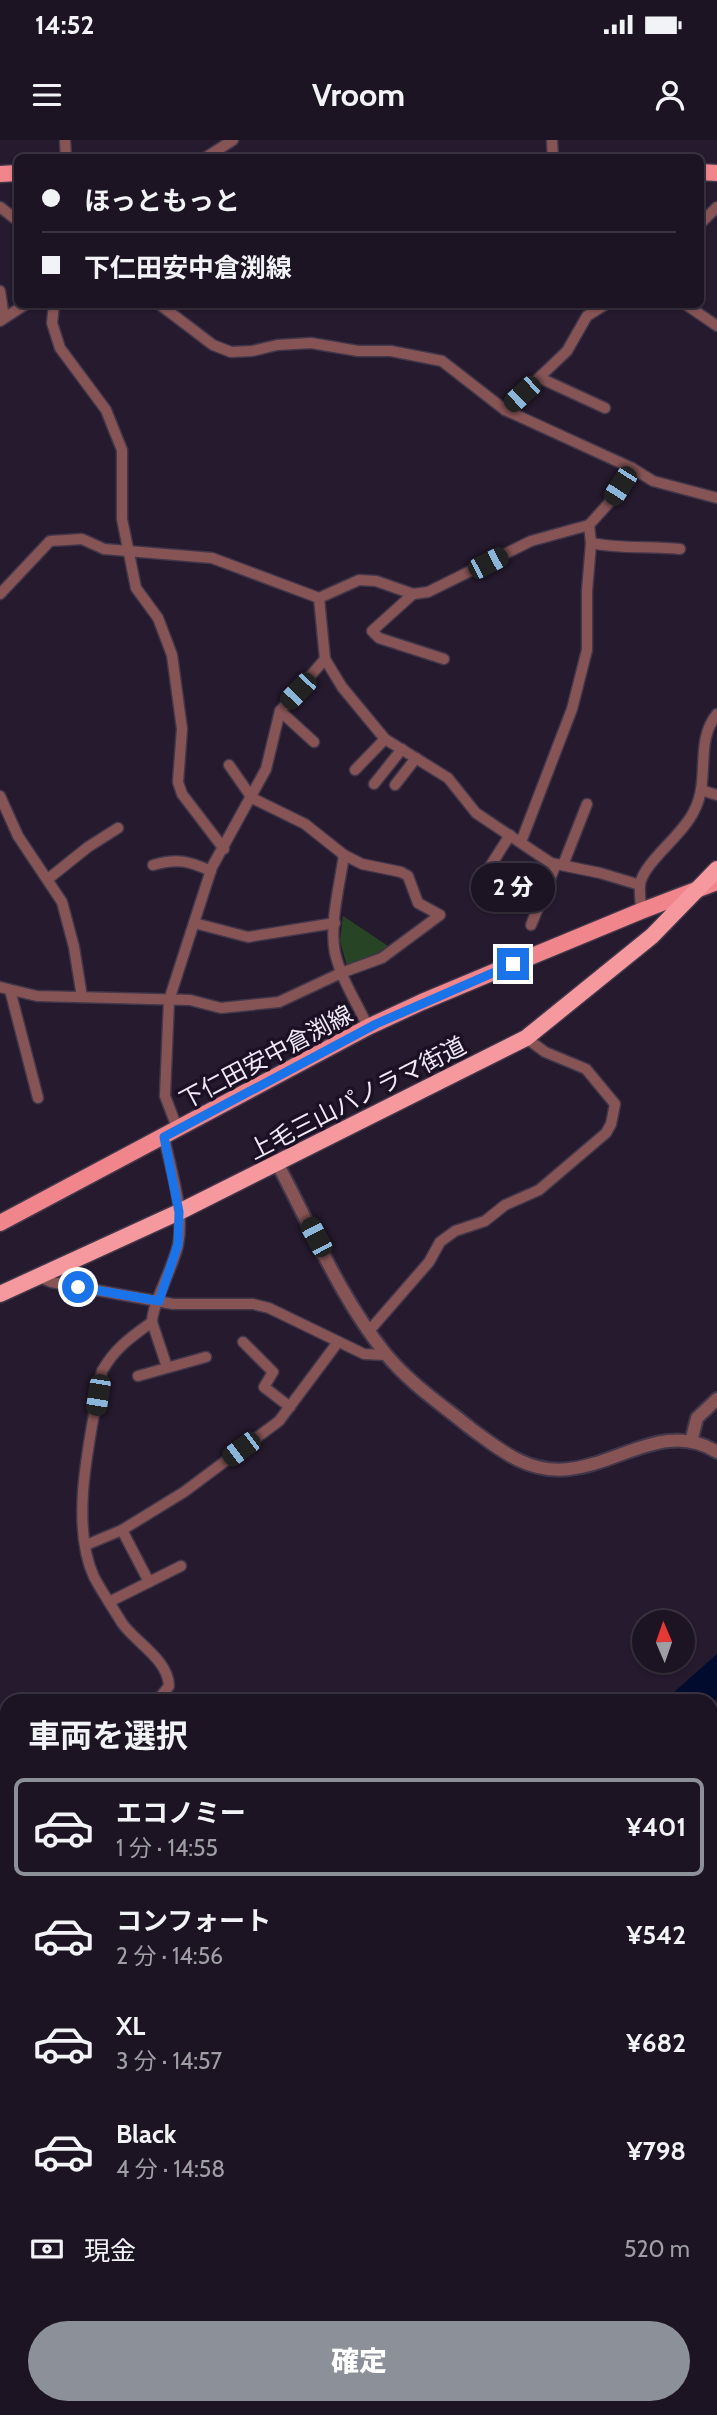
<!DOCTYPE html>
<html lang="ja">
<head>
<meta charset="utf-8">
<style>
  body { margin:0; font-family:Cabin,"Noto Sans JP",sans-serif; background:#251d2a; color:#f1f3f6; height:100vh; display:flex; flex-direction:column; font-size:26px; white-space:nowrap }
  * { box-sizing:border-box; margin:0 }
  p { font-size:23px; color:#a09ea5 }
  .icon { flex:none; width:38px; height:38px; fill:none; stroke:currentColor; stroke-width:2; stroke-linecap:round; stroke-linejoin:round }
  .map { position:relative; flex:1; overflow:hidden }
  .sheet { position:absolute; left:0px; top:1554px; width:718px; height:721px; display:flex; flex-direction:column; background:#1c1422; border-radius:21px 21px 0 0; box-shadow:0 2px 5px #0004,0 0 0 2px #3a3340 }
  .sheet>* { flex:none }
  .banner { position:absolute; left:14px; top:14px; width:690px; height:154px; border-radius:10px; box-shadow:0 2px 5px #0004,0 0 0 2px #3a3340; display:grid; align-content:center; height:154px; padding:0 28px; background:#1c1422 }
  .needle { width:46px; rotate:358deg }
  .tools { position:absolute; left:632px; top:1470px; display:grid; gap:14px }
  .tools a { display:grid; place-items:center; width:63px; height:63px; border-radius:50%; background:#1c1422; box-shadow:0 2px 5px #0004,0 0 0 2px #3a3340; font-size:35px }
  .end { position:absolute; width:32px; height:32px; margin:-16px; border:9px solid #1a73e8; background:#fff; box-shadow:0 0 0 4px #fff }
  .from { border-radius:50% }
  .bubble { position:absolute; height:49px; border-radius:24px; background:#1c1422; box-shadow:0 2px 5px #0004,0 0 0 2px #3a3340; font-size:23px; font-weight:800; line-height:49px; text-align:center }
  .car { position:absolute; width:21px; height:42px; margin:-21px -10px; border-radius:9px; box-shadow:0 0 5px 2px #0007; background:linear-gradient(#222 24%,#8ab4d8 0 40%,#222 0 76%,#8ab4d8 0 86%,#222 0) }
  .banner b { display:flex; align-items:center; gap:24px; height:66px; font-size:26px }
  .banner b+b { border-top:2px solid #3a3340 }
  .banner i { width:18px; height:18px; background:#f1f3f6 }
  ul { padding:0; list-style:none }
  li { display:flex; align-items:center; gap:21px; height:98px; margin:0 14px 10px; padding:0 14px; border:4px solid transparent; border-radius:10px }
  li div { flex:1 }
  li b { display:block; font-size:26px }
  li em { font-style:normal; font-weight:800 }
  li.selected { border-color:#8c9099 }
  li>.icon { width:63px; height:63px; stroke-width:1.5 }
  h2 { padding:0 28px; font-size:32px; line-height:84px }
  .pay { display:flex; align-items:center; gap:18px; height:77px; padding:0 28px; font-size:26px }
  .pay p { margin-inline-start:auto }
  .cta { display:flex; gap:14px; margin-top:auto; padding:14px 28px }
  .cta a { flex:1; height:80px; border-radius:42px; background:#8c9099; color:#fff; font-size:28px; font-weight:800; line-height:80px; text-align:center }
  .status { display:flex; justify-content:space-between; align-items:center; height:49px; padding:0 35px; background:#1c1422; direction:ltr }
  .status svg { height:19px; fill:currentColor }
  header { display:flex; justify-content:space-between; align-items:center; height:91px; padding:0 28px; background:#1c1422; font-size:32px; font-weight:800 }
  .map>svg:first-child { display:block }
  .green { fill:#274524 }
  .water { fill:#000b2d }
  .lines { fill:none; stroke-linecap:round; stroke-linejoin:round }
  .river { stroke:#000b2d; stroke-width:16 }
  .minor-casing { stroke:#42374a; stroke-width:13 }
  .tertiary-casing { stroke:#42374a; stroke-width:16 }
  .secondary-casing { stroke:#42374a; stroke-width:18 }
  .primary-casing { stroke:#42374a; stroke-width:19 }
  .trunk-casing { stroke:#42374a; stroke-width:19 }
  .minor { stroke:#875456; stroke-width:10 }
  .tertiary { stroke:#875456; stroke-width:12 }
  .secondary { stroke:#c27074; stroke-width:14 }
  .primary { stroke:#f0858c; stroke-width:16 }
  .trunk { stroke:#f6999e; stroke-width:16 }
  .route { stroke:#1a73e8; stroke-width:9 }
  .labels { text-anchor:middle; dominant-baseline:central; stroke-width:7; stroke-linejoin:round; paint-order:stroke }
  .street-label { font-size:24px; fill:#efe8f5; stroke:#1c1124 }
</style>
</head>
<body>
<div class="status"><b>14:52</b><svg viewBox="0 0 49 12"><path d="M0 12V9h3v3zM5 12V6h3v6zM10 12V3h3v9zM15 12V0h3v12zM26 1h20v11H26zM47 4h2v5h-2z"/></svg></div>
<header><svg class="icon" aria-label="menu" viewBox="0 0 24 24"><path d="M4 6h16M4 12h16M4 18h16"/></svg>Vroom<svg class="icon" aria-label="person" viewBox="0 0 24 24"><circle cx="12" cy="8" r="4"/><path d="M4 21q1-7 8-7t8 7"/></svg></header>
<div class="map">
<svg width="717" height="2275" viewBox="0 0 717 2275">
  <rect width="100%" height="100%" fill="#261a2e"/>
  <path class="green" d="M 343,776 L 391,808 L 381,816 L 347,826 L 340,801 Z"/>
  <path class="water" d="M 717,1514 L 717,1559 L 711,1564 L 710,1561 L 664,1561 Z"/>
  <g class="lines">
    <path class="river" d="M 0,1723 L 7,1729"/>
    <g class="minor-casing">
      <g id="minor">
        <path d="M 65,0 L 66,18"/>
        <path d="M 552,0 L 553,18"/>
        <path d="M 205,18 L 233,0"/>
        <path d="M 0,67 L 18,81"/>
        <path d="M 700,84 L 717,67"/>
        <path d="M 0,151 L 4,178"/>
        <path d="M 54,164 L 52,183 L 60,208 L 106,270 L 122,310 L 122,379 L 136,448 L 158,478 L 172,515 L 182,589 L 178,642 L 182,654 L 224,709"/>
        <path d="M 159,164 L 213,205 L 231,212 L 252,211 L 277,205 L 311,203 L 358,211 L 391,211 L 442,221 L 505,270 L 632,328 L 653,341 L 717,358"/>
        <path d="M 685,164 L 717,186"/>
        <path d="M 0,181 L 26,164"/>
        <path d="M 540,238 L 605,268"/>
        <path d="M 505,270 L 567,211 L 587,176 L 606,164"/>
        <path d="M 591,403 C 620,409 649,406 680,409"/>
        <path d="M 0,454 L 50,401 L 82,399 L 104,409 L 212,418 L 319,458 L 359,440 L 376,441 L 413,454 L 428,452 L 531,401 L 589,385 L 608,364 L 632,328"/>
        <path d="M 413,454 L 372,491 L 379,498 L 444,519"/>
        <path d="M 319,458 L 325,519 L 342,547 L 385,599 L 448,638 L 476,673 L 551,723 L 600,733 L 640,745"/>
        <path d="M 280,571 L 314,602"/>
        <path d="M 355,630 L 385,599"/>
        <path d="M 374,644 L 402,609"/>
        <path d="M 395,645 L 416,618"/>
        <path d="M 701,650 L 717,655"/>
        <path d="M 0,656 L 18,696 L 62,762 L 74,807 L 82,857"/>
        <path d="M 521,702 L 572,569 L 587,510 L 587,451 L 591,403 L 589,385"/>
        <path d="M 344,715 C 340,743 329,785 335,813 C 341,839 357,863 368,887"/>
        <path d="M 153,725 C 177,718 189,721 211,731"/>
        <path d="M 563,725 L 587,664"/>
        <path d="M 48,739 L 88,707 L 118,688"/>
        <path d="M 482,739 L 510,695"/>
        <path d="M 641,771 C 641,762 639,752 640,744 C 644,722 683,695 694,671 C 711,639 694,602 717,574"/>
        <path d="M 194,783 L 248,797 L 335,783"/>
        <path d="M 531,785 L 556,724"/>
        <path d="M 0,847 L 37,856 L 190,860 L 221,868 L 279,862 L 341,833 L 382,818 L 440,775 L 418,763 L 408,736 L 401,732 L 362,724 L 344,715 L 305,684 L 252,658 L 229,625"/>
        <path d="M 10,850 L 38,958"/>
        <path d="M 178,990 L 165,956 L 169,860 L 212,727 L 266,629 L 280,571 L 325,519"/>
        <path d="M 37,1136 L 51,1142 L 173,1164 L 253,1164 L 269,1168 L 364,1214 L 386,1215"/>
        <path d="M 152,1182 L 167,1227"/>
        <path d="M 369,1191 L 429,1122 L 440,1102 L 455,1091 L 485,1081 L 505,1065 L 539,1050 L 606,993 L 611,984 L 615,964 L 586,929 L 545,912 L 526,898"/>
        <path d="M 243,1202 L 273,1232 L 264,1247 L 290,1267"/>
        <path d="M 138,1236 L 206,1217"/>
        <path d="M 122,1390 L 149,1442"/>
        <path d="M 86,1405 L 122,1390 L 184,1352 L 279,1281 L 338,1202"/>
        <path d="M 109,1462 L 181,1426"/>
        <path d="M 157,1561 L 169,1546 C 168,1519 136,1503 122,1483 C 113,1468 102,1452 94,1437 C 68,1381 92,1290 102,1231 C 115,1208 131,1197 152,1182 C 152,1164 173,1128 178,1105 C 185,1071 171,1031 164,997"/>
        <path d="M 0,1931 L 7,1928"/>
        <path d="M 0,1955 L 7,1971"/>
        <path d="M 0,1980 L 7,1977"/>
        <path d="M 710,2008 L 717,2015"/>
        <path d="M 0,2034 L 7,2030"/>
        <path d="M 0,2051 L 7,2065"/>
        <path d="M 171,2268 L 171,2275"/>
        <path d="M 31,2275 L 32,2268"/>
      </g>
    </g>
    <g class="tertiary-casing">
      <g id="tertiary">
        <path d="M 277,1023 C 310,1085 341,1159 385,1213 C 408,1242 441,1264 469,1287 C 500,1310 528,1334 569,1329 C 619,1324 667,1280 717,1312"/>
        <path d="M 691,1302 L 697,1278 L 717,1259"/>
        <path d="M 0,1618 L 7,1625"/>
        <path d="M 0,1781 L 7,1765"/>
        <path d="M 0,1871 L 7,1883"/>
      </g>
    </g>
    <g class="secondary-casing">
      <g id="secondary">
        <path d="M 710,1727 L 717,1723"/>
        <path d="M 0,2093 L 7,2090"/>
      </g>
    </g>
    <g class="primary-casing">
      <g id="primary">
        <path d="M 700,32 L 717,33"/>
        <path d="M 0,34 L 18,33"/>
        <path d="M 0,1083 L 368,887 L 422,862 L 513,824 L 641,771 L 717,742"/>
      </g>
    </g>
    <g class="trunk-casing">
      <path id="trunk" d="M 0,1154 L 179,1072 L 526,898 L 652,796 L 717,729"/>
    </g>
    <use href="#minor" class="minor"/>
    <use href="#tertiary" class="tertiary"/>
    <use href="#secondary" class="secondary"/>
    <use href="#primary" class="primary"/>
    <use href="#trunk" class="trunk"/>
  </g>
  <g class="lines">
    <path class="route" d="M 78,1147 L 159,1161 L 178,1104 L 179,1072 L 164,997 L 376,884 L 513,824"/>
  </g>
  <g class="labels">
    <g class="street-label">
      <text transform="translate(266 917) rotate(-28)">下仁田安中倉渕線</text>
      <text transform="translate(357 958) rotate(-27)">上毛三山パノラマ街道</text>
    </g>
  </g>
</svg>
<div class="tools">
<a><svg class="needle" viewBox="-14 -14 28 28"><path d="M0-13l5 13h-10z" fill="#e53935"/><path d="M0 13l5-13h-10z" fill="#a09ea5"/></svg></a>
</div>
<i class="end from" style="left:78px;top:1147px"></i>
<i class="end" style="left:513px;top:824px"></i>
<div class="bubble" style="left:471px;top:723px;width:84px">2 分</div>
<i class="car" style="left:522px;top:254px;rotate:227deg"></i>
<i class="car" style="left:620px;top:346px;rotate:213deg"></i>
<i class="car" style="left:488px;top:423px;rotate:63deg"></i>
<i class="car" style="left:298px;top:551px;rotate:224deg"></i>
<i class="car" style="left:316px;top:1097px;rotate:332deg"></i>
<i class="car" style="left:98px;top:1255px;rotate:189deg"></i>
<i class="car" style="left:241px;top:1309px;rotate:233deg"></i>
<div class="banner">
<b><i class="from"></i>ほっともっと</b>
<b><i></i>下仁田安中倉渕線</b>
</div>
<section class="sheet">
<h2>車両を選択</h2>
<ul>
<li class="selected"><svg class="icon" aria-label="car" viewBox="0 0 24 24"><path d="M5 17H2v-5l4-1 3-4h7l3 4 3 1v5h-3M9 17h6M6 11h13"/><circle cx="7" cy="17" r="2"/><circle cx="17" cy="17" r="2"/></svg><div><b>エコノミー</b><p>1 分 · 14:55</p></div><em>¥401</em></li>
<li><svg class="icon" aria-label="car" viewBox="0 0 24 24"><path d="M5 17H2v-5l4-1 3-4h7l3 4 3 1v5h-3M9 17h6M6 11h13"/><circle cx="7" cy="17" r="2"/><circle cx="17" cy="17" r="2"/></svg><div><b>コンフォート</b><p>2 分 · 14:56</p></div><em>¥542</em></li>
<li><svg class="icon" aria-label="car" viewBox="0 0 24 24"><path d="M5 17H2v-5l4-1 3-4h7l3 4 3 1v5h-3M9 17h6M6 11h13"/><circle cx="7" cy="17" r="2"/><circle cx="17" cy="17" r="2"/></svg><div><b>XL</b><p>3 分 · 14:57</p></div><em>¥682</em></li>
<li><svg class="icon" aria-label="car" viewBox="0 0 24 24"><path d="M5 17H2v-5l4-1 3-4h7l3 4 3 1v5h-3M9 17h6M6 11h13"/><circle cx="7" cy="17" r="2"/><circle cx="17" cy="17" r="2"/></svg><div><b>Black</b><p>4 分 · 14:58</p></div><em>¥798</em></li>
</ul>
<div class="pay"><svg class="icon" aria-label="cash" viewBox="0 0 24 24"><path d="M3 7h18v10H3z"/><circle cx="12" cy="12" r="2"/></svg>現金<p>520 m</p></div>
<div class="cta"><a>確定</a></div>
</section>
</div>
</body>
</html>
